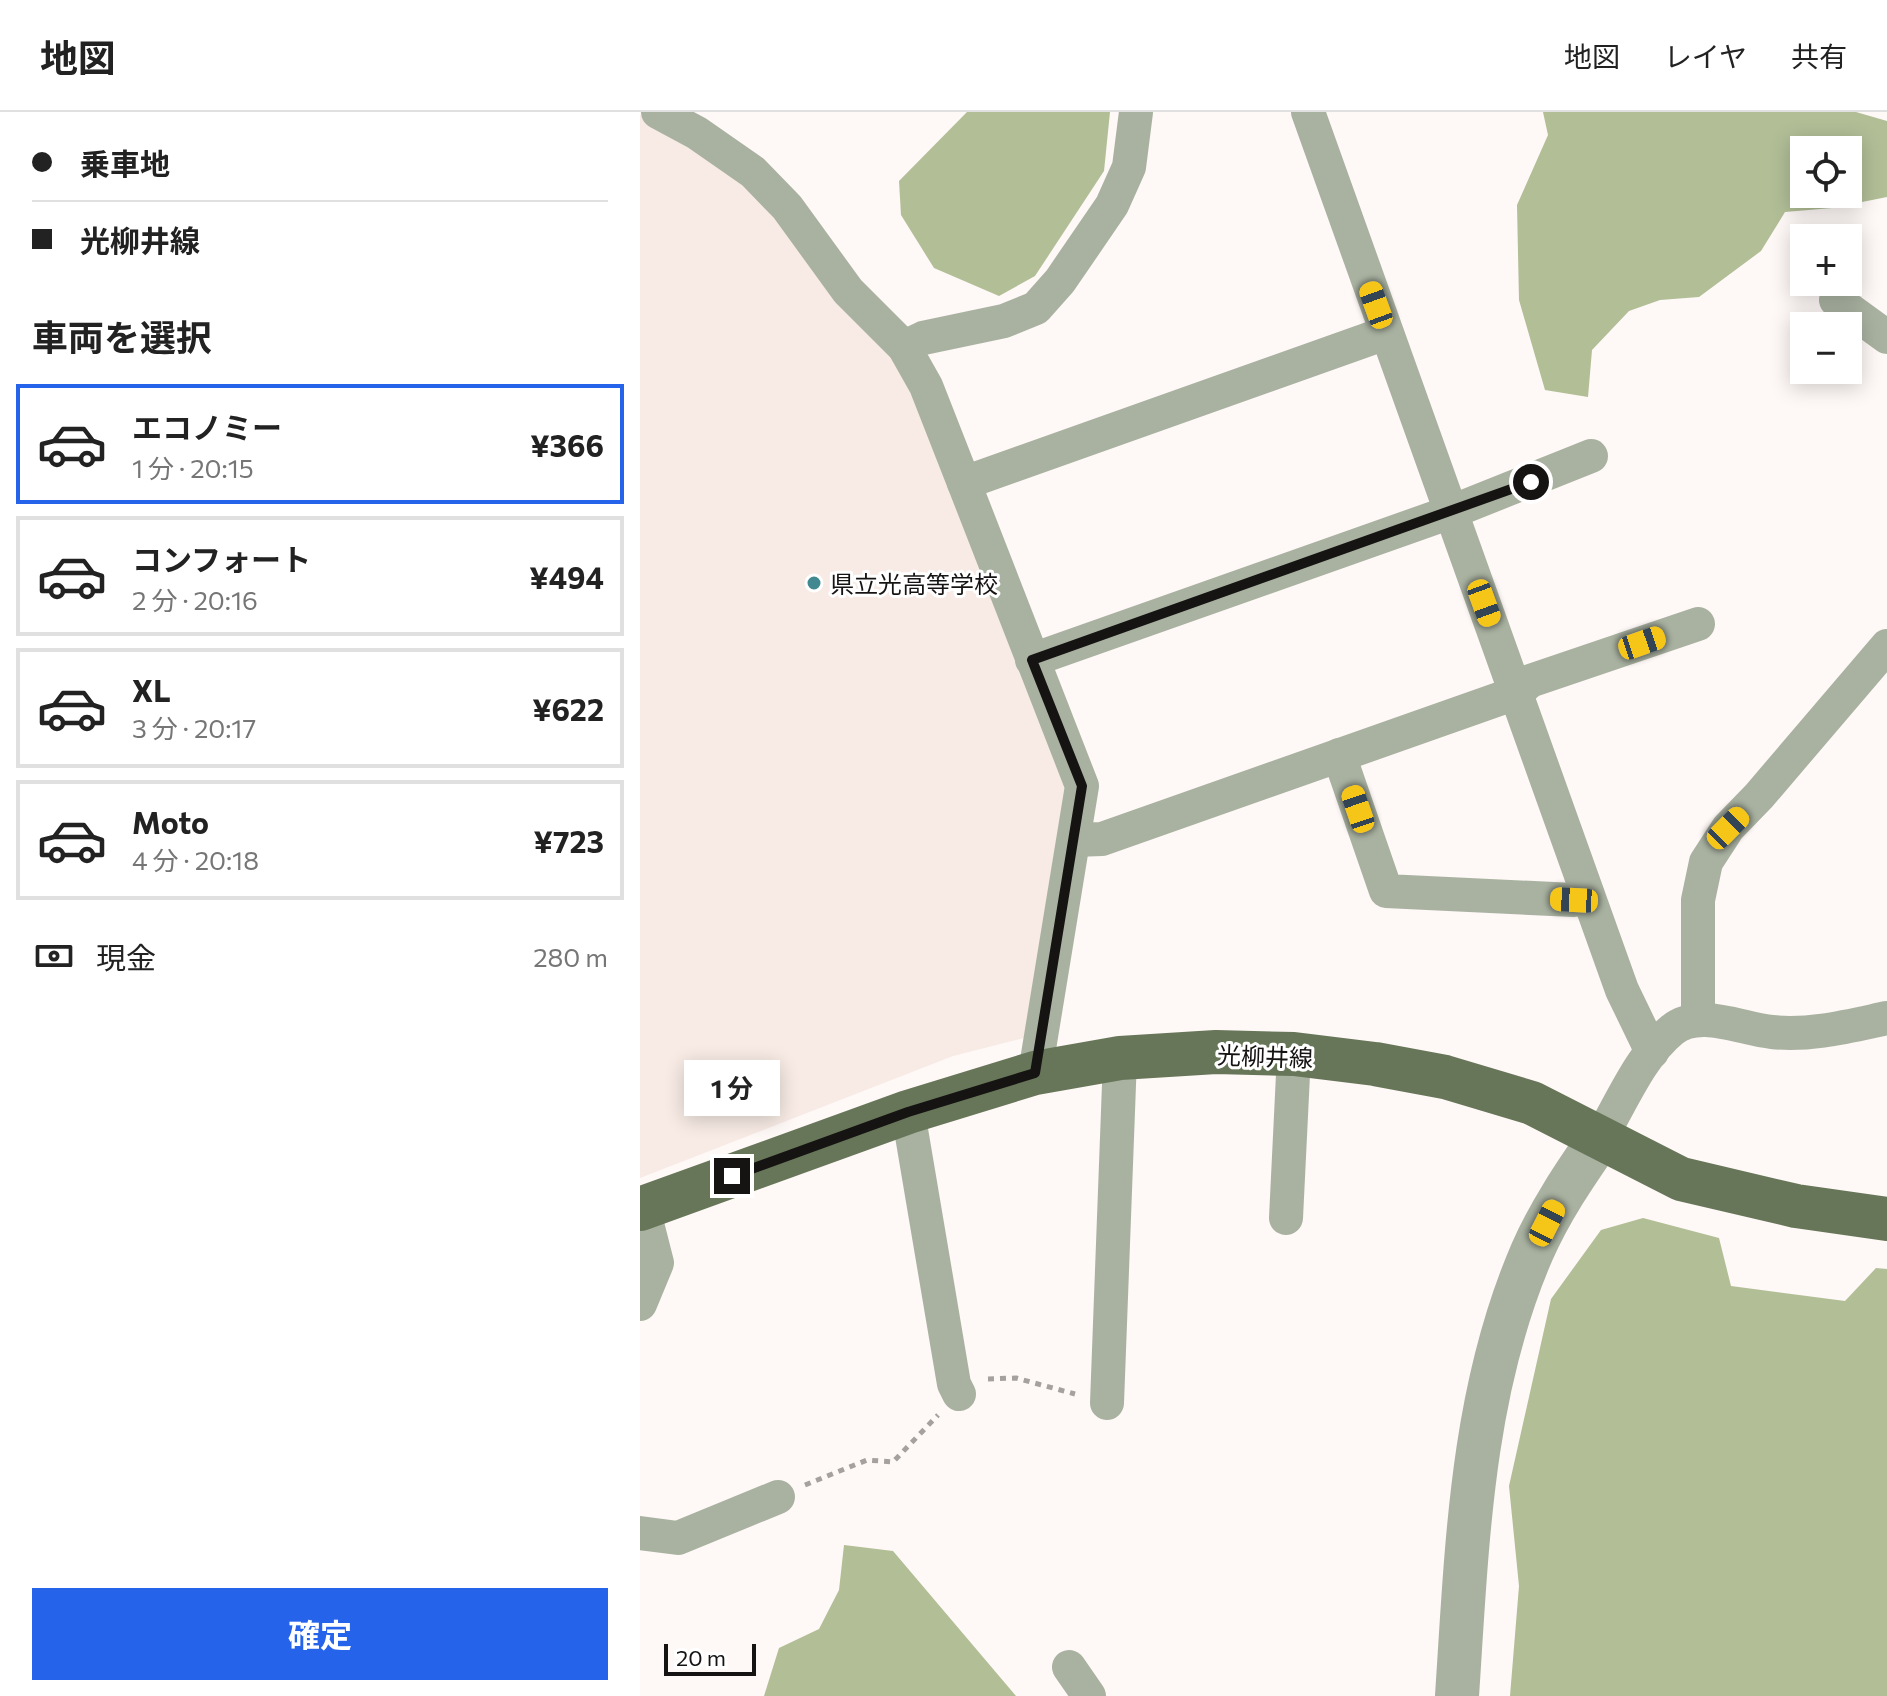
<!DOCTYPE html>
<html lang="ja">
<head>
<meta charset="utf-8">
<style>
  body { margin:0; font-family:Commissioner,"Noto Sans JP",sans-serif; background:#f6f6f6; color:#222; height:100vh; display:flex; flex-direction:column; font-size:30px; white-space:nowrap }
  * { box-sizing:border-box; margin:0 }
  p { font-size:26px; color:#767676 }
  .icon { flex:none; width:44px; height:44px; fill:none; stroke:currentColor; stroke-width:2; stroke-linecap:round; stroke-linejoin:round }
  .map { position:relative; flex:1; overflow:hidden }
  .details { display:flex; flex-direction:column; background:#fff; width:640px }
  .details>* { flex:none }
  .hud { display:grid; align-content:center; height:176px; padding:0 32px; background:#fff }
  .fabs { position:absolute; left:1150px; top:24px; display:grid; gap:16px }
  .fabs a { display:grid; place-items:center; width:72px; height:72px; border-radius:0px; background:#fff; box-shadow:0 4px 20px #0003; font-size:40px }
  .scale { position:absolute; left:24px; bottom:20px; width:92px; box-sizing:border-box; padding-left:8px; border:4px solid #161413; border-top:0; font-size:22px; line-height:28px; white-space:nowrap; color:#161413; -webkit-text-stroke:6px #fff; paint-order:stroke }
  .end { position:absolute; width:36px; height:36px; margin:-18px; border:10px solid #161413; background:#fff; box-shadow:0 0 0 4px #fff }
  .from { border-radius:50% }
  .bubble { position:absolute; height:56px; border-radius:0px; background:#fff; box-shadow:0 4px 20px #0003; font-size:26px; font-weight:700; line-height:56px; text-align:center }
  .car { position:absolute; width:24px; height:48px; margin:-24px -12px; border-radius:10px; box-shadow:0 0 6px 2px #0007; background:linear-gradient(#f5c518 24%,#345 0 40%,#f5c518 0 76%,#345 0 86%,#f5c518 0) }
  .hud b { display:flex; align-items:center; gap:28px; height:76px; font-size:30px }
  .hud b+b { border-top:2px solid #e0e0e0 }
  .hud i { width:20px; height:20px; background:#222 }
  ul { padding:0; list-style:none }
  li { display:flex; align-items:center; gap:24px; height:120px; margin:0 16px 12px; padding:0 16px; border:4px solid #e0e0e0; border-radius:0px }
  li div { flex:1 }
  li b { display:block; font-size:30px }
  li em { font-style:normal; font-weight:700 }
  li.current { border-color:#2563eb }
  li>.icon { width:72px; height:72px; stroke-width:1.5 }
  h2 { padding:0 32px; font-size:36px; line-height:96px }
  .pay { display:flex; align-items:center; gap:20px; height:88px; padding:0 32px; font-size:30px }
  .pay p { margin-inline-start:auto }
  .cta { display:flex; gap:16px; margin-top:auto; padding:16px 32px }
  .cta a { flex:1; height:92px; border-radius:0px; background:#2563eb; color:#fff; font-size:32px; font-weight:700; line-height:92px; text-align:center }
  header { display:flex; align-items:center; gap:48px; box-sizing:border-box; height:112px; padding:0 40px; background:#fff; border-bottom:2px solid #e0e0e0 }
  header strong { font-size:38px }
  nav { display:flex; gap:44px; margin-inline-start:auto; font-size:28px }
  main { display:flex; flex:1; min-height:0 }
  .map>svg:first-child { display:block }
  .built { fill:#f8ebe5 }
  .forest { fill:#b1be96; fill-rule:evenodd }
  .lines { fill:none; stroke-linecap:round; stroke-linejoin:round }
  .path { stroke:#a5a19f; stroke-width:5; stroke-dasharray:6 6; stroke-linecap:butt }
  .minor { stroke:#a9b2a1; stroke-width:34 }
  .tertiary { stroke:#a9b2a1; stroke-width:44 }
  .primary { stroke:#677658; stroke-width:44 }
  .route { stroke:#161413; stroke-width:10 }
  .poi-dot { fill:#418890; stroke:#fff; stroke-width:3 }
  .labels { text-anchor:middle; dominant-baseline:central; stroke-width:6; stroke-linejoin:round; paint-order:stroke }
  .poi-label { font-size:24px; fill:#161413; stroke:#fff; text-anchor:start }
  .street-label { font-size:24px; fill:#161413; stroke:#fff }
</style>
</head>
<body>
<header>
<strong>地図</strong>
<nav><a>地図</a><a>レイヤ</a><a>共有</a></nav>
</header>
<main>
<section class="details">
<div class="hud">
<b><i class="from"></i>乗車地</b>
<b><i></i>光柳井線</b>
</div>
<h2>車両を選択</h2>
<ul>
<li class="current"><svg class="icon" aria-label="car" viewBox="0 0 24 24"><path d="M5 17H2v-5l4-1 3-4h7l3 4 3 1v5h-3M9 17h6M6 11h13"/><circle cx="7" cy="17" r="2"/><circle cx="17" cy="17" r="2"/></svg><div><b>エコノミー</b><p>1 分 · 20:15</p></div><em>¥366</em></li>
<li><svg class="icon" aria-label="car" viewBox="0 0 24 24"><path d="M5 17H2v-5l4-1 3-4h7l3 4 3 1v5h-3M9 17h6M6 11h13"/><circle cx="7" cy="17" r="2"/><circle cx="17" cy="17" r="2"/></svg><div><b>コンフォート</b><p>2 分 · 20:16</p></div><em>¥494</em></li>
<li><svg class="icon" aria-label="car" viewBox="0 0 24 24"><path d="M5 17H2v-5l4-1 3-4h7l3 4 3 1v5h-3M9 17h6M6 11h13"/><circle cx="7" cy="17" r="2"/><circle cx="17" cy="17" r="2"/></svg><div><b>XL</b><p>3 分 · 20:17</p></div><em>¥622</em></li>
<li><svg class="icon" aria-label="car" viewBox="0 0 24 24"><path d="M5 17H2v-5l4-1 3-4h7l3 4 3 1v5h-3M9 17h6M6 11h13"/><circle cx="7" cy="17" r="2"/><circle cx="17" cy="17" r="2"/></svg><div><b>Moto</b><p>4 分 · 20:18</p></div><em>¥723</em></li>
</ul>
<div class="pay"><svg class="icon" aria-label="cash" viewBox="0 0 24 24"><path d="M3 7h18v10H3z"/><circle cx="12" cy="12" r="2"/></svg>現金<p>280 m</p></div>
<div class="cta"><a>確定</a></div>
</section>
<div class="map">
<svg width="1247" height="1584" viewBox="0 0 1247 1584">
  <rect width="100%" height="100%" fill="#fef8f6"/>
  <path class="built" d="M 0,3 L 51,27 L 119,76 L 196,171 L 270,272 L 426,670 L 384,926 L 313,944 L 0,1066 Z"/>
  <g class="forest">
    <path d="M 327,0 L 470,0 L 464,59 L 395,164 L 359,184 L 294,156 L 261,103 L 259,69 Z"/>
    <path d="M 903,0 L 1216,0 L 1247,9 L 1247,85 L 1192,96 L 1145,100 L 1121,139 L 1059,185 L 1020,188 L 989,199 L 952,238 L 948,285 L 905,278 L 879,188 L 877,93 L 908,23 ZM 1208,38 L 1208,82 L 1164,82 L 1164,38 Z"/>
    <path d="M 1003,1106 L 1079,1126 L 1091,1174 L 1205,1189 L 1236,1156 L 1247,1157 L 1247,1584 L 870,1584 L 879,1474 L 869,1374 L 911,1187 L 961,1118 Z"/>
    <path d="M 204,1433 L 253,1439 L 376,1584 L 124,1584 L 139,1536 L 179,1517 L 199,1478 Z"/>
  </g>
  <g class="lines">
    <g class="path">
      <path d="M 348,1267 L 376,1266 L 435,1282"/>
      <path d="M 165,1373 L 227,1348 L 253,1350 L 298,1303"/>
    </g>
    <g class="minor">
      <path d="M 18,0 L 57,21 L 113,60 L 147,95 L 208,179 L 264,235 L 286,274 L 324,371 L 442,674 L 395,961"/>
      <path d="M 668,0 L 982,878 L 1012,940"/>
      <path d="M 1196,188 L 1247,225"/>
      <path d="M 264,235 L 283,226 L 364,209 L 396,196 L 420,169 L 472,93 L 489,55 L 496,0"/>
      <path d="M 324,371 L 746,221"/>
      <path d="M 392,548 L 811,400 L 951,344"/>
      <path d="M 699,643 L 746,779 L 934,788 L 947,781"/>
      <path d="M 434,728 L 462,727 L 876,581 L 890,569 L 1058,512"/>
      <path d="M 1058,907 L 1058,788 L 1066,750 L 1088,716 L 1119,684 L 1247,534"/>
      <path d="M 268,1000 L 314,1272 L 319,1282"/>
      <path d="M 961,1025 C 981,991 1001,943 1032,918 C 1059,896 1101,917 1132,920 C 1171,924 1209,914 1247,906"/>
      <path d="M 646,1106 L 654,942"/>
      <path d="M 0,1192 L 17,1151 L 3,1096"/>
      <path d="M 467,1291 L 480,946"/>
      <path d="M 0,1421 L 38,1426 L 138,1385"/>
      <path d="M 429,1555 L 449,1584"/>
    </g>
    <path class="tertiary" d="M 817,1584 C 827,1434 831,1281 892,1140 C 910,1099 935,1062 961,1025"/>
    <path class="primary" d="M 0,1097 L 268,1000 L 395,961 L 480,946 L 576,940 L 654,942 L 735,952 L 805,965 L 892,991 L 1041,1067 L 1156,1094 L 1247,1107"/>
  </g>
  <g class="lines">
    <path class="route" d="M 92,1064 L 268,1000 L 395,961 L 442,674 L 392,548 L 891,370"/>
  </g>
  <circle class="poi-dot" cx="174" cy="471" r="8"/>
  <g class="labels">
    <g class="poi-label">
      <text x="190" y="471">県立光高等学校</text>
    </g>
    <g class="street-label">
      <text transform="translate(625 944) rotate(2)">光柳井線</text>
    </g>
  </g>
</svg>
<div class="fabs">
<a><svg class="icon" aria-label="locate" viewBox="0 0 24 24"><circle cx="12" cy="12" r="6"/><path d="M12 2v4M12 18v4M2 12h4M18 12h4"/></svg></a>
<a>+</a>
<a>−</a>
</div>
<div class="scale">20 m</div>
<i class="end from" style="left:891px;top:370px"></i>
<i class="end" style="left:92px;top:1064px"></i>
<div class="bubble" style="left:44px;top:948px;width:96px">1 分</div>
<i class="car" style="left:736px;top:193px;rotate:340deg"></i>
<i class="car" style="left:844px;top:491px;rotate:160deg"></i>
<i class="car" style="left:1002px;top:531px;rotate:71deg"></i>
<i class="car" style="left:718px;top:697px;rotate:341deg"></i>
<i class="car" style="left:1088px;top:716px;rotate:45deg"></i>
<i class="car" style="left:934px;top:788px;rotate:273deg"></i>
<i class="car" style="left:907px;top:1111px;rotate:27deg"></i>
</div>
</main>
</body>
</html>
